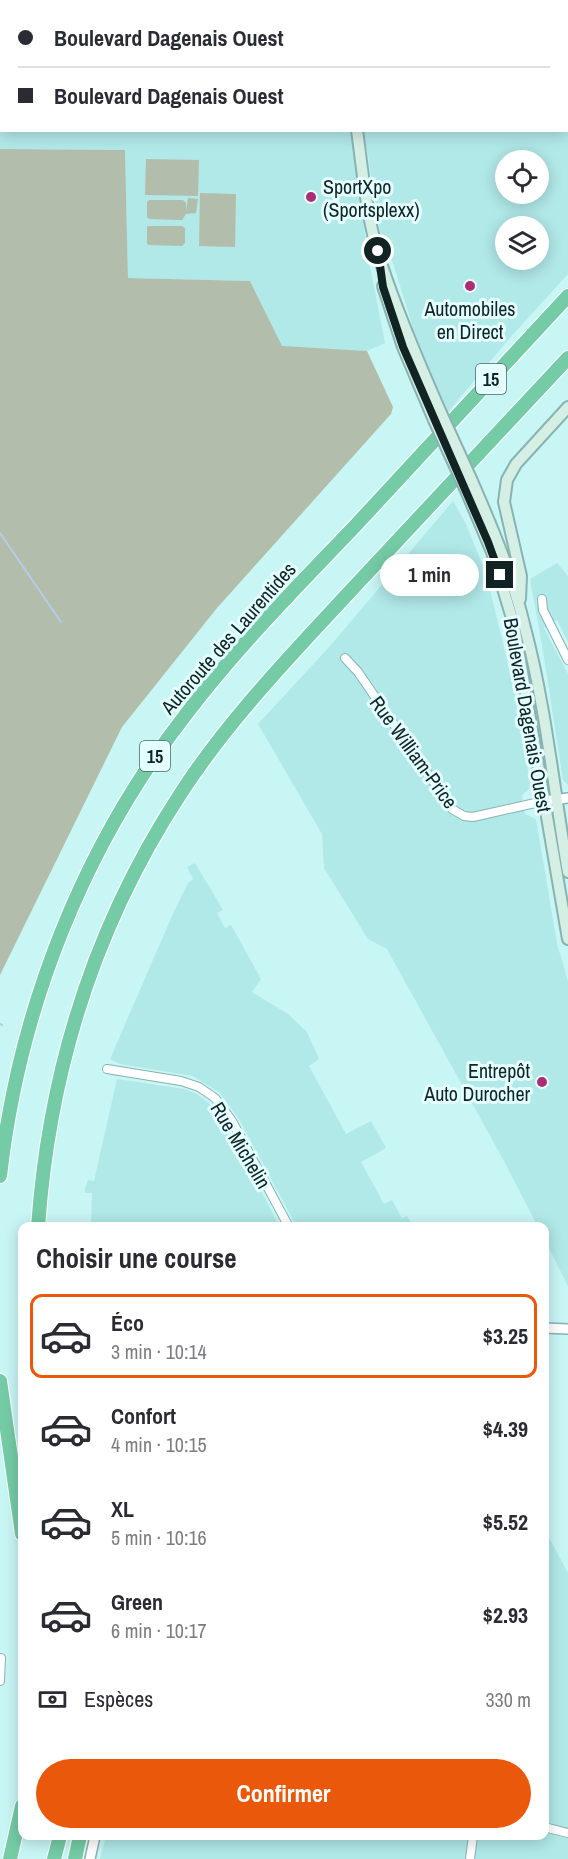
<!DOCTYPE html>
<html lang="fr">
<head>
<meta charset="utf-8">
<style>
  body { margin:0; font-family:"Archivo Narrow",sans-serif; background:#f2f2f3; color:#2b2b33; height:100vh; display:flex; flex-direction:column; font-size:22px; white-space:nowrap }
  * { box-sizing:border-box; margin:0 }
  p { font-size:20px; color:#7c7c81 }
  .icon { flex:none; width:33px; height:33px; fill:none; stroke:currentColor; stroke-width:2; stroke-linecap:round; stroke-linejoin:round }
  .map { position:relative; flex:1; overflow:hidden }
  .sheet { position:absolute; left:18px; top:1222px; width:531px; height:618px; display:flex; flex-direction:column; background:#fff; border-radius:12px; box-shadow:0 3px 15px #0003 }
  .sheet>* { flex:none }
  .hud { position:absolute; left:0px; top:0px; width:568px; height:132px; box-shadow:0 3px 15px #0003; display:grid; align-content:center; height:132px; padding:0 18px; background:#fff }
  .buttons { position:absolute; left:495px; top:150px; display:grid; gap:12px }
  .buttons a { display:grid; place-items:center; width:54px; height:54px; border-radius:50%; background:#fff; box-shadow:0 3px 15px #0003; font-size:30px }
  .end { position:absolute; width:27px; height:27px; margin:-14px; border:8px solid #112323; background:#fff; box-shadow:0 0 0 3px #fff }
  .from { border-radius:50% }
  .bubble { position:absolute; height:42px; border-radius:21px; background:#fff; box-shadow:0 3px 15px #0003; font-size:20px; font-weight:800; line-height:42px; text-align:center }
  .hud b { display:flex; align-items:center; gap:21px; height:57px; font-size:22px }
  .hud b+b { border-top:2px solid #e1e1e2 }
  .hud i { width:15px; height:15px; background:#2b2b33 }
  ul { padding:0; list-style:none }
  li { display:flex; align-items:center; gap:18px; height:84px; margin:0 12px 9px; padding:0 6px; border:3px solid transparent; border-radius:12px }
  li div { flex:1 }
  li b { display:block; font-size:22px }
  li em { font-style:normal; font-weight:800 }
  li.selected { border-color:#ea580c }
  li>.icon { width:54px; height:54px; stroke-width:1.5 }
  h2 { padding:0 18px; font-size:27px; line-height:72px }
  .pay { display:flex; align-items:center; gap:15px; height:66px; padding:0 18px; font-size:22px }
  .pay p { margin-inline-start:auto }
  .action { display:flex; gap:12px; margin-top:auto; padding:12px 18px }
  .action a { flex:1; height:69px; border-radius:36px; background:#ea580c; color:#fff; font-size:24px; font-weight:800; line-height:69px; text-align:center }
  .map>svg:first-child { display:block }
  .built { fill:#b1e8e8; fill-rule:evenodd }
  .green { fill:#b2beab }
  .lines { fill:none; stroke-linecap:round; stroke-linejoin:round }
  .stream { stroke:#b6cbe9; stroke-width:2 }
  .minor-casing { stroke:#88b3b3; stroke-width:10 }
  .tertiary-casing { stroke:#88b3b3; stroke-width:12 }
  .secondary-casing { stroke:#88b3b3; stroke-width:14 }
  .motorway-casing { stroke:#fff; stroke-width:16 }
  .minor { stroke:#fff; stroke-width:8 }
  .tertiary { stroke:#fff; stroke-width:9 }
  .secondary { stroke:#d6efe4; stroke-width:10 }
  .motorway { stroke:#75cba6; stroke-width:14 }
  .secondary-bridge-casing { stroke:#88b3b3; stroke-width:14; stroke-linecap:butt }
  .secondary-bridge { stroke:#d6efe4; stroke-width:10 }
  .route { stroke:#112323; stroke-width:8 }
  .poi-dot { fill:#ae2c76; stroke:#e4ffff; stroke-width:2 }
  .labels { text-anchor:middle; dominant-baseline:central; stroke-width:6; stroke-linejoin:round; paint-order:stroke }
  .shield { fill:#e4ffff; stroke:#506565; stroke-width:1.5 }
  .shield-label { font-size:18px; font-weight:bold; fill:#112323 }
  .poi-label { font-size:20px; fill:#112323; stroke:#e4ffff; text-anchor:start }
  .street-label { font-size:20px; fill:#112323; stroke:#e4ffff }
</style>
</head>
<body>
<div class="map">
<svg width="568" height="1859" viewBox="0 0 568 1859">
  <rect width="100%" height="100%" fill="#c8f6f5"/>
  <g class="built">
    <path d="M 0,0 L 335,0 L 335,1 L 2,2 L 2,130 L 351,131 L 367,251 L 385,343 L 367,351 L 282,347 L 250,281 L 128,278 L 125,150 L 0,149 Z"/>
    <path d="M 349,0 L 560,0 L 349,2 Z"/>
    <path d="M 568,106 L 568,274 L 508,340 L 448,412 L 414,331 L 393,263 L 389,255 L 387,255 L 381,236 L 364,131 L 567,130 ZM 506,160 L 538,160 L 538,194 L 506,194 ZM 538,226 L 538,260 L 506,260 L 506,226 Z"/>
    <path d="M 453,501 L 465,522 L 486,573 L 513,685 L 531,787 L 522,795 L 525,814 L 536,819 L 557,944 L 568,981 L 568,1286 L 545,1240 L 544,1227 L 538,1227 L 504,1161 L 387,949 L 368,939 L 324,868 L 322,834 L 258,724 L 330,646 Z"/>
    <path d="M 557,563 L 568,576 L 568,642 L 557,620 L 544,628 L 568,674 L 568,785 L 563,780 L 543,651 L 530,579 Z"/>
    <path d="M 195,863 L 223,910 L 217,913 L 225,928 L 231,925 L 261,979 L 252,992 L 288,1014 L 307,1032 L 319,1059 L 309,1066 L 346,1134 L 371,1121 L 386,1148 L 361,1162 L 384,1204 L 392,1200 L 402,1218 L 407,1216 L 414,1227 L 297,1227 L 239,1119 L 220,1093 L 193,1076 L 120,1064 L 110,1059 L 172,916 L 188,883 L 193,879 L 187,867 Z"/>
    <path d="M 117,1079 L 184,1089 L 197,1094 L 211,1105 L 225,1123 L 280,1227 L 91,1227 L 92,1193 L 85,1193 L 85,1189 L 88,1180 L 94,1181 Z"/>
    <path d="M 545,1530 L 568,1573 L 568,1859 L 100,1859 L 106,1836 L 544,1836 Z"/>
  </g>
  <g class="green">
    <path d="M 0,149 L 125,150 L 128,278 L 250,281 L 282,346 L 367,351 L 393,407 L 391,414 L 217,608 L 122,727 L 0,975 Z"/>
    <path d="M 146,159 L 199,160 L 198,196 L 145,195 Z"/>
    <path d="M 200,193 L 236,194 L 235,247 L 199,246 Z"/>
    <path d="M 188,198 L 198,199 L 196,213 L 186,214 L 182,220 L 149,219 L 147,217 L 147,202 L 149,200 L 183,200 L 186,203 L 186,212 Z"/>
    <path d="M 149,226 L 182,226 L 185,228 L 185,243 L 182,246 L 148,245 L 147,243 L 147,227 Z"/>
  </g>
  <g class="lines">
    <g class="stream">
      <path d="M 0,53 L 2,53"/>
      <path d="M 0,533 L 61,622"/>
      <path d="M 0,1024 L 2,1025"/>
    </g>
    <g class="minor-casing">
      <g id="minor">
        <path d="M 566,2 L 566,0"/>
        <path d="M 542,599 L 543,610 L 568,660"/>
        <path d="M 345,658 L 358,672 L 452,809 L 464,816 L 473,817 L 544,801"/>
        <path d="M 107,1069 L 181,1081 L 199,1087 L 215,1098 L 232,1121 L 289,1227"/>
        <path d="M 0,1681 L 1,1658"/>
        <path d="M 544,1827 L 568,1833"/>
        <path d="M 470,1859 L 473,1836"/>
      </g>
    </g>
    <g class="tertiary-casing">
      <g id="tertiary">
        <path d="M 544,801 L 568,798"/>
        <path d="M 544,1328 L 568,1329"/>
        <path d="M 90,1859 L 95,1836"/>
      </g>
    </g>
    <g class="secondary-casing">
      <g id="secondary">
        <path d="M 342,0 L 342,2"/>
        <path d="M 357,130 C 363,174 367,221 381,263 C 398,314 419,363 441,413"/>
        <path d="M 383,286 L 403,347 L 434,420"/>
        <path d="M 472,481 C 493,529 513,577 525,628 C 546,707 554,791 568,872"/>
        <path d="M 465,488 L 492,552 L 514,625 L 568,939"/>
        <path d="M 520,599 L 521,576 L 504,502 L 507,480 L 516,464 L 568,407"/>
      </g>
    </g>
    <g class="motorway-casing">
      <g id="motorway">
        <path d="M 0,1176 C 19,1009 83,846 187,713 C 238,646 298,586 356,525 C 427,449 497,372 568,296"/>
        <path d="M 38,1227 C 49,1072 95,924 181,793 C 227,722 285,662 342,600 C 417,519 493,439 568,358"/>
        <path d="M 0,1381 L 22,1534"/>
        <path d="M 10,1859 L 22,1806"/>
        <path d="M 54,1859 L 60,1836"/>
        <path d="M 75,1859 L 80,1836"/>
      </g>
    </g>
    <use href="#minor" class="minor"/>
    <use href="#tertiary" class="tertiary"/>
    <use href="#secondary" class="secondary"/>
    <use href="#motorway" class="motorway"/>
    <g class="secondary-bridge-casing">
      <g id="secondary-bridge">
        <path d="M 441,413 L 472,481"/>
        <path d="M 434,420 L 465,488"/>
      </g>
    </g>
    <use href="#secondary-bridge" class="secondary-bridge"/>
  </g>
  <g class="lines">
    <path class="route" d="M 378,251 L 383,287 L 403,347 L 488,542 L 500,575"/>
  </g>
  <g class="poi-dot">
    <circle cx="311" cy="197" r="6"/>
    <circle cx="470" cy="286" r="6"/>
    <circle cx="542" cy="1082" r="6"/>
  </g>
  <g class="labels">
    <g class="shield">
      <rect x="476" y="364" width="30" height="30" rx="4.5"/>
      <rect x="140" y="741" width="30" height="30" rx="4.5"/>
    </g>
    <g class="shield-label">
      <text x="491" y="379">15</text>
      <text x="155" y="756">15</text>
    </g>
    <g class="poi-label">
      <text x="323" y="186">SportXpo<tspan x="323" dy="23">(Sportsplexx)</tspan></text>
      <text x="470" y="308" text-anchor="middle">Automobiles<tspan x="470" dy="23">en Direct</tspan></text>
      <text x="530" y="1070" text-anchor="end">Entrepôt<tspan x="530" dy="23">Auto Durocher</tspan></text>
    </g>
    <g class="street-label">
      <text transform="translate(228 638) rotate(-49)">Autoroute des Laurentides</text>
      <text transform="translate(528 715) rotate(80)">Boulevard Dagenais Ouest</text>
      <text transform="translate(414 752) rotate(54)">Rue William-Price</text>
      <text transform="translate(241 1145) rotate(59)">Rue Michelin</text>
    </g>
  </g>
</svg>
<div class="buttons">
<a><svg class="icon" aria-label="locate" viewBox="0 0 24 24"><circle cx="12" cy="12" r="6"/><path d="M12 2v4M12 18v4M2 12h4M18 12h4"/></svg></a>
<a><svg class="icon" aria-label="layers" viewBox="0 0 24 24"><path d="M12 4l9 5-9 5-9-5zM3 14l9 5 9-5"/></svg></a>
</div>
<i class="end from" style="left:378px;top:251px"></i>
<i class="end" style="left:500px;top:575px"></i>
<div class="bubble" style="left:380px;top:554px;width:99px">1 min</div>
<div class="hud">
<b><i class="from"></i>Boulevard Dagenais Ouest</b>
<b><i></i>Boulevard Dagenais Ouest</b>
</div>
<section class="sheet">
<h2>Choisir une course</h2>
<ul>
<li class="selected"><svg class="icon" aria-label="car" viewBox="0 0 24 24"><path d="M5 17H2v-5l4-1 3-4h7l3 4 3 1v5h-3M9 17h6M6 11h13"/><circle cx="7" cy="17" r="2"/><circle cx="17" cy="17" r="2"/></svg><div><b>Éco</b><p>3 min · 10:14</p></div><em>$3.25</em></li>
<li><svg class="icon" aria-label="car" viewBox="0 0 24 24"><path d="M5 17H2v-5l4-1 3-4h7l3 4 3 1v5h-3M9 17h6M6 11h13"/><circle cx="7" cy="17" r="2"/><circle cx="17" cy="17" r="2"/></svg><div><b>Confort</b><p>4 min · 10:15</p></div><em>$4.39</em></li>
<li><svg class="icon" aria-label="car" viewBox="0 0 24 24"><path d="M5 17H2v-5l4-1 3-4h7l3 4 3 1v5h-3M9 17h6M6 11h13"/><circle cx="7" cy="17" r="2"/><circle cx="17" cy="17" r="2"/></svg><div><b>XL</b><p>5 min · 10:16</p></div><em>$5.52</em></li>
<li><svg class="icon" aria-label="car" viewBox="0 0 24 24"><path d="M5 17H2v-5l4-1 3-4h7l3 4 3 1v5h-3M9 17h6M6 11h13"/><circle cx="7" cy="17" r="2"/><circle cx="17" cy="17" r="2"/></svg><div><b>Green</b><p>6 min · 10:17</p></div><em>$2.93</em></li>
</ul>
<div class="pay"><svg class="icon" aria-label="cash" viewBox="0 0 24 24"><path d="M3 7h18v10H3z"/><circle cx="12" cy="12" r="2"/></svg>Espèces<p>330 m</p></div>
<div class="action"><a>Confirmer</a></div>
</section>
</div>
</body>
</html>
